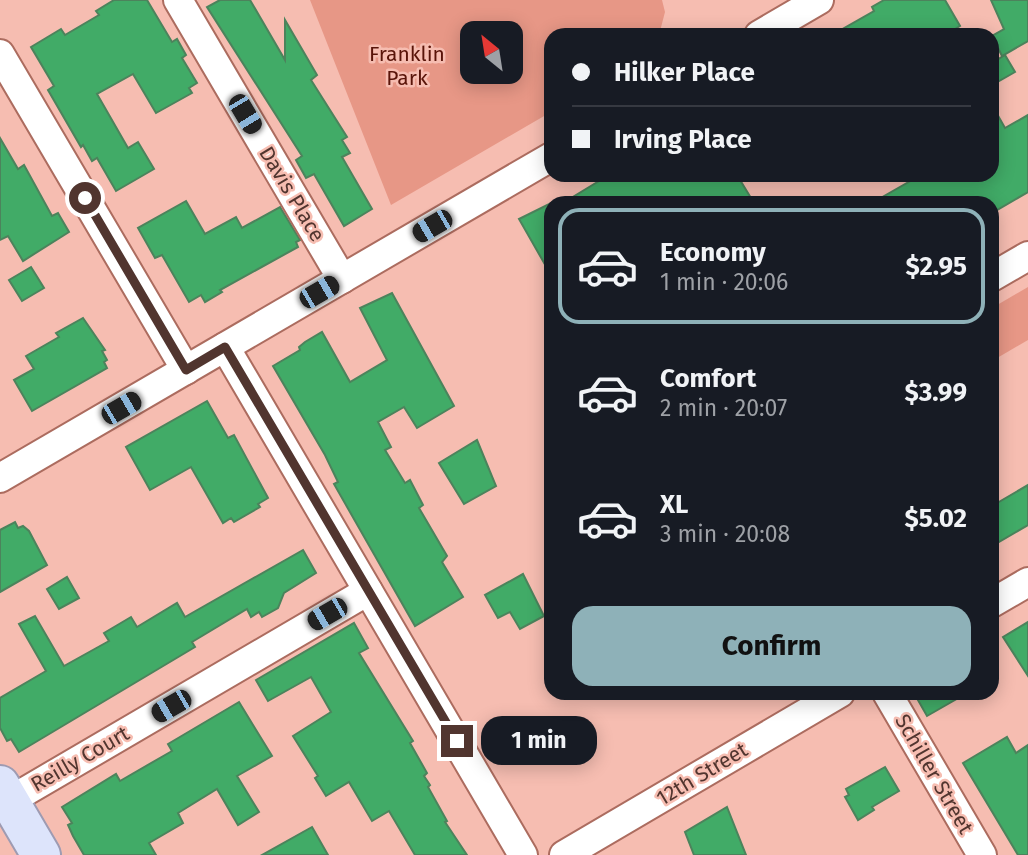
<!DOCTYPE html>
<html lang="en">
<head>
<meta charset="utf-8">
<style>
  body { margin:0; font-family:"Fira Sans",sans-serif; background:#242831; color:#f1f3f6; height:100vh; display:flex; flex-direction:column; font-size:26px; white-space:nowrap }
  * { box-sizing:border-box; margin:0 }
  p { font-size:23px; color:#9ea1a6 }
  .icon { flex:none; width:38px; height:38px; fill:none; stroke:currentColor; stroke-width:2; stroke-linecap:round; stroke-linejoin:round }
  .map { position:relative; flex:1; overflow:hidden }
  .side { position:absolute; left:544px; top:196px; width:455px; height:504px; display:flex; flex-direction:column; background:#171b24; border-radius:21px; box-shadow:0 4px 18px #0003 }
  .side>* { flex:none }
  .top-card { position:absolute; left:544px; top:28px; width:455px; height:154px; border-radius:21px; box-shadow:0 4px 18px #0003; display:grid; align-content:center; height:154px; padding:0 28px; background:#171b24 }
  .needle { width:46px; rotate:330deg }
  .buttons { position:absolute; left:460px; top:21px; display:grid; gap:14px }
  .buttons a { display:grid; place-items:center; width:63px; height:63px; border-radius:14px; background:#171b24; box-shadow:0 4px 18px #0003; font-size:35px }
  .end { position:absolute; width:32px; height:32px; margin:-16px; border:9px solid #51352f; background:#fff; box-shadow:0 0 0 4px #fff }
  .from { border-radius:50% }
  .bubble { position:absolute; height:49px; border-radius:21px; background:#171b24; box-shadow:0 4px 18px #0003; font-size:23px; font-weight:700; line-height:49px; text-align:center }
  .car { position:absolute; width:21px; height:42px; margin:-21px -10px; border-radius:9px; box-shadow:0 0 5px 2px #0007; background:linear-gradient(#222 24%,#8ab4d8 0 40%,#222 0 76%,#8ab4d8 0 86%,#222 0) }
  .top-card b { display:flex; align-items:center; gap:24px; height:66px; font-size:26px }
  .top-card b+b { border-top:2px solid #363941 }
  .top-card i { width:18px; height:18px; background:#f1f3f6 }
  ul { padding:12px 0 0; list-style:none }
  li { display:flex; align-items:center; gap:21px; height:116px; margin:0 14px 10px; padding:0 14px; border:4px solid transparent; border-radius:21px }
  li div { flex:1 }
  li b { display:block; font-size:26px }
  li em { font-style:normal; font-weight:700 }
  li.on { border-color:#8eb1b8 }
  li>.icon { width:63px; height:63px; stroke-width:1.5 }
  .action { display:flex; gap:14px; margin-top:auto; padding:14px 28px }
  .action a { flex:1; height:80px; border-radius:21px; background:#8eb1b8; color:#111; font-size:28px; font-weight:700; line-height:80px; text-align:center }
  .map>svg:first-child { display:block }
  .green { fill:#e79786; fill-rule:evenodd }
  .building { fill:#41ab67; stroke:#4c835c; stroke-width:2 }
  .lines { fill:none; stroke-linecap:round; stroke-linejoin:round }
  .minor-casing { stroke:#ac6c5f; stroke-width:32 }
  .primary-casing { stroke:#9e9bb2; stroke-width:42 }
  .minor { stroke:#fff; stroke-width:28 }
  .primary { stroke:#dde4fb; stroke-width:38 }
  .route { stroke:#51352f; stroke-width:9 }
  .labels { text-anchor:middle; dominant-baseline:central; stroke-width:5; stroke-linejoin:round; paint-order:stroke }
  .park-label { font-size:21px; fill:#591409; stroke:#f6bdb1 }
  .street-label { font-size:21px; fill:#51352f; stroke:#f6bdb1 }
</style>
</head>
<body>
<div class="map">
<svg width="1028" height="855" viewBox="0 0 1028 855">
  <rect width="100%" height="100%" fill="#f6bdb1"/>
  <g class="green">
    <path d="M 310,0 L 662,0 L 665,12 L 659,35 L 551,35 L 551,112 L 391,205 ZM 511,33 L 511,72 L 472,72 L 472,33 Z"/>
    <path d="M 1028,287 L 1028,340 L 992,361 L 992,308 Z"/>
  </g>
  <g class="building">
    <path d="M 114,0 L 147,0 L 172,42 L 177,39 L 186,55 L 182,58 L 197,83 L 189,88 L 192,93 L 156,113 L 133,74 L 97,94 L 128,148 L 138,142 L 154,169 L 116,191 L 97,158 L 92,161 L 83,145 L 81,147 L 48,90 L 54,86 L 31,47 L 61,29 L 65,35 L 99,15 L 96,11 Z"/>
    <path d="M 220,0 L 250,0 L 285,60 L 285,20 L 317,75 L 311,80 L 347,137 L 342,140 L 350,153 L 342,157 L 372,209 L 344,226 L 314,174 L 306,178 L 296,160 L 302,156 L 207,7 Z"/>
    <path d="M 884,0 L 945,0 L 960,26 L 945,35 L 832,35 L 874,11 L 872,7 Z"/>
    <path d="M 991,0 L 1028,0 L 1028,41 L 1002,56 L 992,36 L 1004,29 Z"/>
    <path d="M 1005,55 L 1015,72 L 992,85 L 992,63 Z"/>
    <path d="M 992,105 L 1005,128 L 1028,115 L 1028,192 L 992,213 L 992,203 L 872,203 L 921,175 L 992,175 Z"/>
    <path d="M 0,138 L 18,169 L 24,165 L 52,216 L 58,213 L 69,232 L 23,261 L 8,236 L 0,240 Z"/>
    <path d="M 609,175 L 737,175 L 754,203 L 563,203 Z"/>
    <path d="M 186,201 L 205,234 L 236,217 L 242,228 L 280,207 L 300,240 L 296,242 L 298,247 L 220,290 L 222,292 L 205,302 L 201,295 L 189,302 L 162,255 L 155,258 L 138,228 Z"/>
    <path d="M 551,203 L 551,275 L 519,219 Z"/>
    <path d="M 31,267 L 44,288 L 22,301 L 9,280 Z"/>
    <path d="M 392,293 L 454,406 L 417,428 L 404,407 L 378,422 L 391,447 L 385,450 L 405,483 L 410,480 L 423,505 L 419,508 L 447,556 L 442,562 L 463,597 L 415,626 L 334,484 L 338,482 L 325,455 L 273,366 L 300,350 L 299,347 L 305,342 L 322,332 L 350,382 L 387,360 L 360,308 Z"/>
    <path d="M 83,318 L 105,350 L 102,351 L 107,360 L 104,362 L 107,368 L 32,411 L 14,380 L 34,369 L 26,356 L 59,337 L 56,333 Z"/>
    <path d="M 207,401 L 228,438 L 234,435 L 268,498 L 258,504 L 260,507 L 234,522 L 231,518 L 223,523 L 191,467 L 150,490 L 126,447 Z"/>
    <path d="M 477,440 L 496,486 L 464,504 L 439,463 Z"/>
    <path d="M 1028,485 L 1028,525 L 992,546 L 992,506 Z"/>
    <path d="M 15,522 L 18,528 L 23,526 L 29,531 L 47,565 L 0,592 L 0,530 Z"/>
    <path d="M 303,550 L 316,573 L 284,593 L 278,608 L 262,617 L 259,612 L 251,617 L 247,609 L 192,642 L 195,647 L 19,752 L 11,739 L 7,741 L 0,728 L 0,698 L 46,671 L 19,624 L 35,616 L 64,666 L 109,641 L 104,633 L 131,617 L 137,627 L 177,603 L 185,617 Z"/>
    <path d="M 523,574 L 544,616 L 520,629 L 510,612 L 498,618 L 485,595 Z"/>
    <path d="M 67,577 L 79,598 L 59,609 L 47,589 Z"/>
    <path d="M 1028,622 L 1028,676 L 1003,637 Z"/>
    <path d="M 354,623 L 368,648 L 359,653 L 413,741 L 410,743 L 427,773 L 424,776 L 430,785 L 428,787 L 447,821 L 445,822 L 467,855 L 415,855 L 389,811 L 372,821 L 349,782 L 326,796 L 315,778 L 318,776 L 293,736 L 331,712 L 311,677 L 268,701 L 256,680 Z"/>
    <path d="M 914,693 L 967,693 L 927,716 Z"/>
    <path d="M 239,702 L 272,756 L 237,776 L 259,812 L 238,825 L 217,789 L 178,813 L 183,823 L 149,843 L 156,855 L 84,855 L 73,836 L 68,825 L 72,823 L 62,807 L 116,774 L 120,781 L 172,751 L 168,744 Z"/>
    <path d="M 1007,737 L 1016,753 L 1028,745 L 1028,855 L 1018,855 L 963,763 Z"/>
    <path d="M 885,767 L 899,791 L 872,807 L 874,810 L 858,820 L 845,797 L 849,795 L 846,789 Z"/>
    <path d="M 727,807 L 746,855 L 694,855 L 685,832 Z"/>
    <path d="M 312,827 L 328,855 L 262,855 Z"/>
  </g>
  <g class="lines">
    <g class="minor-casing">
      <g id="minor">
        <path d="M 178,0 L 342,279"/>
        <path d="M 759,35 L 819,0"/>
        <path d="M 0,54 L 186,370"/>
        <path d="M 992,277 L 1028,256"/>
        <path d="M 225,347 L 523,855"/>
        <path d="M 0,478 L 551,157"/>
        <path d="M 992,603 L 1028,582"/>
        <path d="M 887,693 L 982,855"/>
        <path d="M 9,801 L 368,591"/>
        <path d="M 564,855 L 840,693"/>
      </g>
    </g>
    <g class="primary-casing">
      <path id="primary" d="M 0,785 L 41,855"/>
    </g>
    <use href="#minor" class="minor"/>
    <use href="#primary" class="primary"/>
  </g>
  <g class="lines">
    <path class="route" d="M 85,198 L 186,370 L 225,347 L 457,741"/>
  </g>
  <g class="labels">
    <g class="park-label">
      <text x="407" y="54">Franklin<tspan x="407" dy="24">Park</tspan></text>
    </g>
    <g class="street-label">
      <text transform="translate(292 194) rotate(59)">Davis Place</text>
      <text transform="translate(80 759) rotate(-30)">Reilly Court</text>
      <text transform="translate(702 774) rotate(-31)">12th Street</text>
      <text transform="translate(934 774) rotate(60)">Schiller Street</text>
    </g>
  </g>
</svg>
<div class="buttons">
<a><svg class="needle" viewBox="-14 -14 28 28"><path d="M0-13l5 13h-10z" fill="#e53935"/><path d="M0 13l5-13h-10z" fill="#9ea1a6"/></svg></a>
</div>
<i class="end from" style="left:85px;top:198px"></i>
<i class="end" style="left:457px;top:741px"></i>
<div class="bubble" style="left:481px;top:716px;width:116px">1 min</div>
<i class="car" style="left:245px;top:114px;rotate:149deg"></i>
<i class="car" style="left:432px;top:226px;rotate:240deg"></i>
<i class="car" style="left:319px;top:292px;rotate:60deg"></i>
<i class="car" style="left:121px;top:408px;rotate:60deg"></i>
<i class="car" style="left:327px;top:614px;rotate:240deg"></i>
<i class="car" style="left:171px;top:706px;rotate:240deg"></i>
<div class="top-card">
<b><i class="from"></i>Hilker Place</b>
<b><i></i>Irving Place</b>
</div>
<section class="side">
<ul>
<li class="on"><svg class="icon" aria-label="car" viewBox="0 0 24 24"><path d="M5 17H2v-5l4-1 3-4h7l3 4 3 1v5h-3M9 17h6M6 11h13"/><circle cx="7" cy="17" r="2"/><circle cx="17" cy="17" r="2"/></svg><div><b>Economy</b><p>1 min · 20:06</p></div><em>$2.95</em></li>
<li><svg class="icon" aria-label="car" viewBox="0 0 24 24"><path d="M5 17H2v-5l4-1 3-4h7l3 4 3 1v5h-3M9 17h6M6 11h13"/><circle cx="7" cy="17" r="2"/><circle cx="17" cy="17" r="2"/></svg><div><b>Comfort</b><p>2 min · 20:07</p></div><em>$3.99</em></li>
<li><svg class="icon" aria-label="car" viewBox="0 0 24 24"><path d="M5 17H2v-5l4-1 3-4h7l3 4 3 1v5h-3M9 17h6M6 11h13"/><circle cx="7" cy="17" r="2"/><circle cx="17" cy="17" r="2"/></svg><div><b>XL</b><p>3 min · 20:08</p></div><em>$5.02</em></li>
</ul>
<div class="action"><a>Confirm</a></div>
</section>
</div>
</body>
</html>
